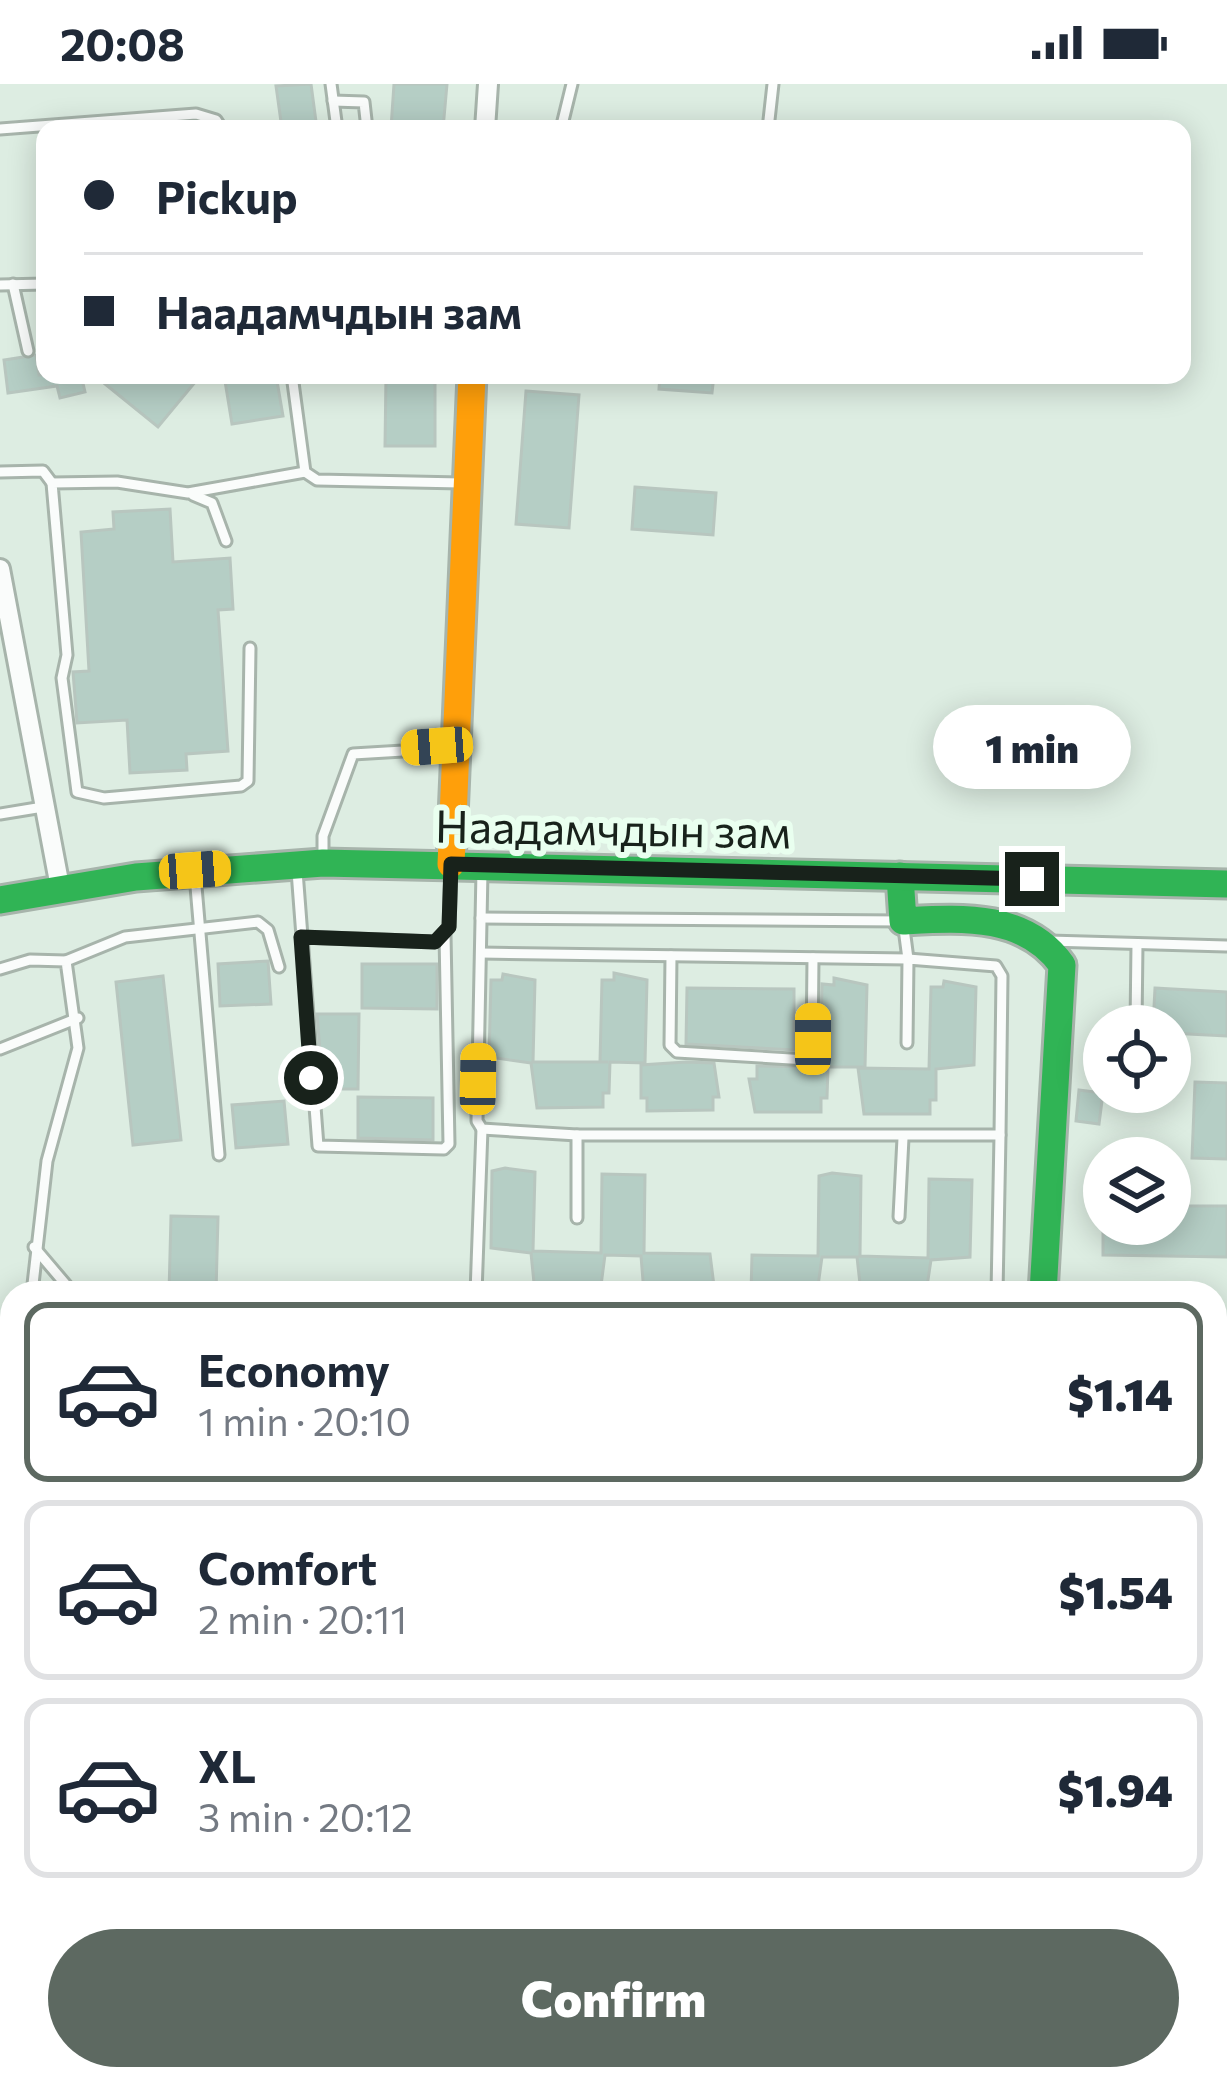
<!DOCTYPE html>
<html lang="en">
<head>
<meta charset="utf-8">
<style>
  body { margin:0; font-family:Commissioner,sans-serif; background:#f2f2f3; color:#1f2937; height:100vh; display:flex; flex-direction:column; font-size:45px; white-space:nowrap }
  * { box-sizing:border-box; margin:0 }
  p { font-size:39px; color:#747a83 }
  .icon { flex:none; width:66px; height:66px; fill:none; stroke:currentColor; stroke-width:2; stroke-linecap:round; stroke-linejoin:round }
  .map { position:relative; flex:1; overflow:hidden }
  .drawer { position:absolute; left:0px; top:1197px; width:1227px; height:810px; display:flex; flex-direction:column; background:#fff; border-radius:36px 36px 0 0; box-shadow:0 6px 30px #0003 }
  .drawer>* { flex:none }
  .top-card { position:absolute; left:36px; top:36px; width:1155px; height:264px; border-radius:24px; box-shadow:0 6px 30px #0003; display:grid; align-content:center; height:264px; padding:0 48px; background:#fff }
  .buttons { position:absolute; left:1083px; top:921px; display:grid; gap:24px }
  .buttons a { display:grid; place-items:center; width:108px; height:108px; border-radius:50%; background:#fff; box-shadow:0 6px 30px #0003; font-size:60px }
  .end { position:absolute; width:54px; height:54px; margin:-27px; border:15px solid #18221b; background:#fff; box-shadow:0 0 0 6px #fff }
  .from { border-radius:50% }
  .bubble { position:absolute; height:84px; border-radius:42px; background:#fff; box-shadow:0 6px 30px #0003; font-size:39px; font-weight:800; line-height:84px; text-align:center }
  .car { position:absolute; width:36px; height:72px; margin:-36px -18px; border-radius:15px; box-shadow:0 0 9px 3px #0007; background:linear-gradient(#f5c518 24%,#345 0 40%,#f5c518 0 76%,#345 0 86%,#f5c518 0) }
  .top-card b { display:flex; align-items:center; gap:42px; height:114px; font-size:45px }
  .top-card b+b { border-top:3px solid #e0e1e3 }
  .top-card i { width:30px; height:30px; background:#1f2937 }
  ul { padding:21px 0 0; list-style:none }
  li { display:flex; align-items:center; gap:36px; height:180px; margin:0 24px 18px; padding:0 24px; border:6px solid #e0e1e3; border-radius:24px }
  li div { flex:1 }
  li b { display:block; font-size:45px }
  li em { font-style:normal; font-weight:800 }
  li.on { border-color:#5d6961 }
  li>.icon { width:108px; height:108px; stroke-width:1.5 }
  .primary-button { display:flex; gap:24px; margin-top:auto; padding:24px 48px }
  .primary-button a { flex:1; height:138px; border-radius:72px; background:#5d6961; color:#fff; font-size:48px; font-weight:800; line-height:138px; text-align:center }
  .status { display:flex; justify-content:space-between; align-items:center; height:84px; padding:0 60px; background:#fff; direction:ltr }
  .status svg { height:33px; fill:currentColor }
  .map>svg:first-child { display:block }
  .building { fill:#b5cec5; stroke:#b8c6bf; stroke-width:3 }
  .lines { fill:none; stroke-linecap:round; stroke-linejoin:round }
  .lane-casing { stroke:#a7b4ab; stroke-width:15 }
  .street-casing { stroke:#a7b4ab; stroke-width:24 }
  .fast-casing { stroke:#a7b4ab; stroke-width:33 }
  .slow-casing { stroke:#a7b4ab; stroke-width:33 }
  .lane { stroke:#fafcfb; stroke-width:9 }
  .street { stroke:#fafcfb; stroke-width:18 }
  .fast { stroke:#30b455; stroke-width:27 }
  .slow { stroke:#ff9f0a; stroke-width:27 }
  .route { stroke:#18221b; stroke-width:15 }
  .labels { text-anchor:middle; dominant-baseline:central; stroke-width:12; stroke-linejoin:round; paint-order:stroke }
  .street-label { font-size:45px; fill:#18221b; stroke:#e9ffef }
</style>
</head>
<body>
<div class="status"><b>20:08</b><svg viewBox="0 0 49 12"><path d="M0 12V9h3v3zM5 12V6h3v6zM10 12V3h3v9zM15 12V0h3v12zM26 1h20v11H26zM47 4h2v5h-2z"/></svg></div>
<div class="map">
<svg width="1227" height="2007" viewBox="0 0 1227 2007">
  <rect width="100%" height="100%" fill="#ddede2"/>
  <g class="building">
    <path d="M 311,0 L 317,45 L 282,45 L 276,2 Z"/>
    <path d="M 394,0 L 447,0 L 443,45 L 391,44 Z"/>
    <path d="M 36,271 L 39,291 L 81,291 L 85,308 L 60,314 L 57,302 L 8,309 L 4,276 Z"/>
    <path d="M 112,291 L 201,291 L 158,343 L 105,300 Z"/>
    <path d="M 224,291 L 276,291 L 283,332 L 232,340 Z"/>
    <path d="M 386,291 L 435,291 L 435,362 L 385,362 Z"/>
    <path d="M 660,291 L 714,291 L 712,309 L 659,305 Z"/>
    <path d="M 526,307 L 579,311 L 569,444 L 516,440 Z"/>
    <path d="M 635,403 L 716,409 L 713,451 L 632,445 Z"/>
    <path d="M 170,425 L 173,478 L 230,474 L 233,525 L 218,526 L 228,667 L 186,670 L 187,686 L 130,689 L 127,636 L 77,639 L 73,588 L 89,587 L 81,448 L 114,445 L 113,428 Z"/>
    <path d="M 268,877 L 271,920 L 220,922 L 218,880 Z"/>
    <path d="M 362,880 L 437,880 L 437,925 L 362,924 Z"/>
    <path d="M 614,889 L 647,896 L 645,979 L 610,978 L 609,1009 L 603,1009 L 603,1023 L 537,1024 L 531,979 L 489,973 L 491,896 L 502,896 L 503,890 L 535,896 L 533,978 L 608,978 L 600,978 L 602,896 L 614,896 Z"/>
    <path d="M 163,892 L 181,1056 L 133,1061 L 116,898 Z"/>
    <path d="M 834,894 L 867,901 L 865,983 L 820,983 L 822,900 L 834,901 Z"/>
    <path d="M 944,897 L 976,903 L 974,981 L 936,985 L 936,1016 L 930,1016 L 930,1030 L 864,1030 L 858,984 L 929,985 L 931,903 L 943,903 Z"/>
    <path d="M 687,904 L 794,905 L 794,966 L 686,960 Z"/>
    <path d="M 1155,904 L 1227,908 L 1227,952 L 1170,949 L 1170,942 L 1153,942 Z"/>
    <path d="M 317,930 L 359,930 L 358,1005 L 323,1005 Z"/>
    <path d="M 686,978 L 714,979 L 719,1013 L 713,1013 L 713,1026 L 647,1027 L 647,1014 L 641,1014 L 641,981 Z"/>
    <path d="M 757,982 L 828,983 L 827,1014 L 821,1014 L 821,1028 L 755,1028 L 749,995 L 757,995 Z"/>
    <path d="M 1195,998 L 1227,999 L 1227,1075 L 1192,1074 Z"/>
    <path d="M 1079,1006 L 1103,1009 L 1099,1040 L 1076,1037 Z"/>
    <path d="M 358,1013 L 433,1014 L 433,1056 L 358,1054 Z"/>
    <path d="M 284,1017 L 288,1060 L 236,1064 L 232,1021 Z"/>
    <path d="M 505,1084 L 535,1088 L 533,1167 L 601,1169 L 602,1090 L 645,1091 L 644,1169 L 710,1170 L 714,1202 L 710,1209 L 644,1209 L 641,1172 L 605,1171 L 600,1209 L 535,1209 L 531,1169 L 491,1164 L 492,1087 Z"/>
    <path d="M 832,1089 L 861,1092 L 860,1172 L 928,1174 L 929,1095 L 972,1096 L 970,1173 L 931,1176 L 926,1209 L 861,1209 L 857,1173 L 822,1173 L 817,1209 L 751,1209 L 752,1171 L 818,1172 L 819,1092 Z"/>
    <path d="M 1170,1122 L 1227,1122 L 1227,1173 L 1103,1171 L 1103,1140 L 1170,1140 Z"/>
    <path d="M 171,1132 L 218,1133 L 216,1209 L 169,1209 Z"/>
  </g>
  <g class="lines">
    <g class="lane-casing">
      <g id="lane">
        <path d="M 331,0 L 337,45"/>
        <path d="M 333,17 L 364,18 L 367,45"/>
        <path d="M 0,45 L 196,30 L 216,36 L 222,45"/>
        <path d="M 561,45 L 572,0"/>
        <path d="M 768,45 L 773,0"/>
        <path d="M 13,200 L 28,267"/>
        <path d="M 0,201 L 45,200"/>
        <path d="M 292,291 L 305,388 L 317,396 L 461,399"/>
        <path d="M 0,388 L 43,387 L 52,399"/>
        <path d="M 193,411 L 212,419 L 226,457"/>
        <path d="M 250,564 L 248,697 L 241,702 L 104,714 L 77,708 L 62,594 L 67,571 L 52,399 L 117,398 L 188,409 L 305,388"/>
        <path d="M 0,730 L 43,723"/>
        <path d="M 323,774 L 323,752 L 353,670 L 453,664"/>
        <path d="M 297,787 L 318,1062 L 444,1065 L 449,1060 L 445,851"/>
        <path d="M 482,787 L 477,1037 L 482,1045 L 577,1051 L 1000,1051 L 1002,892 L 996,882 L 908,875 L 907,959"/>
        <path d="M 195,791 L 219,1071"/>
        <path d="M 301,853 L 435,858 L 449,843 L 451,786"/>
        <path d="M 1049,857 L 1226,862"/>
        <path d="M 481,869 L 908,875 L 903,837 L 481,834"/>
        <path d="M 671,872 L 670,961 L 677,968 L 807,976 L 812,970 L 813,874"/>
        <path d="M 66,877 L 125,853 L 258,838 L 268,846 L 279,883"/>
        <path d="M 0,885 L 30,876 L 66,877 L 78,964 L 47,1077 L 32,1209"/>
        <path d="M 1136,942 L 1137,860"/>
        <path d="M 0,965 L 78,934"/>
        <path d="M 899,1133 L 903,1054"/>
        <path d="M 577,1134 L 577,1051"/>
        <path d="M 34,1163 L 73,1209"/>
        <path d="M 476,1209 L 482,1045"/>
        <path d="M 997,1209 L 1000,1051"/>
        <path d="M 0,1631 L 12,1519"/>
        <path d="M 0,1655 L 12,1660"/>
        <path d="M 0,1716 L 7,1745"/>
      </g>
    </g>
    <g class="street-casing">
      <g id="street">
        <path d="M 485,45 L 488,0"/>
        <path d="M 0,485 L 60,803"/>
        <path d="M 1215,1746 L 1227,1742"/>
        <path d="M 0,1759 L 7,1745 L 12,1748"/>
        <path d="M 0,1851 L 12,1848"/>
        <path d="M 1215,1877 L 1227,1876"/>
        <path d="M 0,1955 L 12,1953"/>
        <path d="M 264,2007 L 326,1995"/>
      </g>
    </g>
    <g class="fast-casing">
      <g id="fast">
        <path d="M 900,792 L 903,837 C 961,834 1025,829 1062,881 L 1043,1209"/>
        <path d="M 0,816 L 136,793 L 323,779 L 1227,800"/>
      </g>
    </g>
    <g class="slow-casing">
      <path id="slow" d="M 451,780 L 472,291"/>
    </g>
    <use href="#lane" class="lane"/>
    <use href="#street" class="street"/>
    <use href="#fast" class="fast"/>
    <use href="#slow" class="slow"/>
  </g>
  <g class="lines">
    <path class="route" d="M 311,994 L 301,853 L 435,858 L 449,843 L 451,780 L 1032,795"/>
  </g>
  <g class="labels">
    <g class="street-label">
      <text transform="translate(613 743) rotate(1)">Наадамчдын зам</text>
    </g>
  </g>
</svg>
<div class="buttons">
<a><svg class="icon" aria-label="locate" viewBox="0 0 24 24"><circle cx="12" cy="12" r="6"/><path d="M12 2v4M12 18v4M2 12h4M18 12h4"/></svg></a>
<a><svg class="icon" aria-label="layers" viewBox="0 0 24 24"><path d="M12 4l9 5-9 5-9-5zM3 14l9 5 9-5"/></svg></a>
</div>
<i class="end from" style="left:311px;top:994px"></i>
<i class="end" style="left:1032px;top:795px"></i>
<div class="bubble" style="left:933px;top:621px;width:198px">1 min</div>
<i class="car" style="left:437px;top:662px;rotate:266deg"></i>
<i class="car" style="left:195px;top:786px;rotate:86deg"></i>
<i class="car" style="left:813px;top:955px;rotate:0deg"></i>
<i class="car" style="left:478px;top:995px;rotate:1deg"></i>
<div class="top-card">
<b><i class="from"></i>Pickup</b>
<b><i></i>Наадамчдын зам</b>
</div>
<section class="drawer">
<ul>
<li class="on"><svg class="icon" aria-label="car" viewBox="0 0 24 24"><path d="M5 17H2v-5l4-1 3-4h7l3 4 3 1v5h-3M9 17h6M6 11h13"/><circle cx="7" cy="17" r="2"/><circle cx="17" cy="17" r="2"/></svg><div><b>Economy</b><p>1 min · 20:10</p></div><em>$1.14</em></li>
<li><svg class="icon" aria-label="car" viewBox="0 0 24 24"><path d="M5 17H2v-5l4-1 3-4h7l3 4 3 1v5h-3M9 17h6M6 11h13"/><circle cx="7" cy="17" r="2"/><circle cx="17" cy="17" r="2"/></svg><div><b>Comfort</b><p>2 min · 20:11</p></div><em>$1.54</em></li>
<li><svg class="icon" aria-label="car" viewBox="0 0 24 24"><path d="M5 17H2v-5l4-1 3-4h7l3 4 3 1v5h-3M9 17h6M6 11h13"/><circle cx="7" cy="17" r="2"/><circle cx="17" cy="17" r="2"/></svg><div><b>XL</b><p>3 min · 20:12</p></div><em>$1.94</em></li>
</ul>
<div class="primary-button"><a>Confirm</a></div>
</section>
</div>
</body>
</html>
